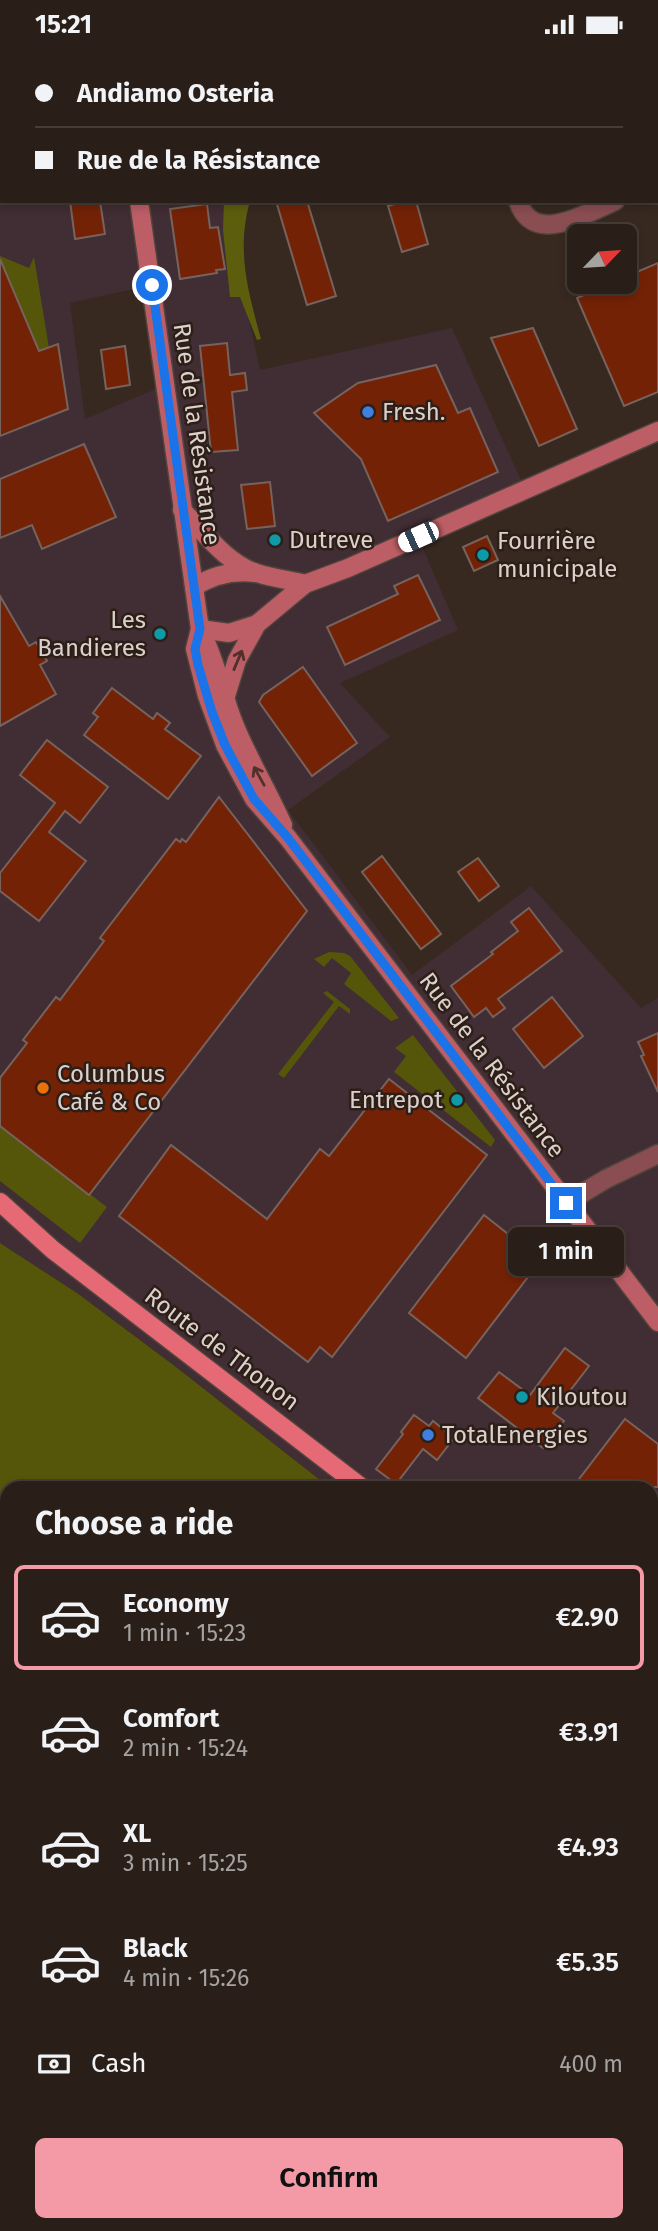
<!DOCTYPE html>
<html lang="en">
<head>
<meta charset="utf-8">
<style>
  body { margin:0; font-family:"Fira Sans",sans-serif; background:#352c25; color:#f1f3f6; height:100vh; display:flex; flex-direction:column; font-size:26px; white-space:nowrap }
  * { box-sizing:border-box; margin:0 }
  p { font-size:23px; color:#a5a2a2 }
  .icon { flex:none; width:38px; height:38px; fill:none; stroke:currentColor; stroke-width:2; stroke-linecap:round; stroke-linejoin:round }
  .map { position:relative; flex:1; overflow:hidden }
  .details { position:absolute; left:0px; top:1432px; width:658px; height:751px; display:flex; flex-direction:column; background:#291f18; border-radius:21px 21px 0 0; box-shadow:0 4px 10px #0003,0 0 0 2px #453d37 }
  .details>* { flex:none }
  .top-card { position:absolute; left:0px; top:0px; width:658px; height:154px; box-shadow:0 4px 10px #0003,0 0 0 2px #453d37; display:grid; align-content:center; height:154px; padding:0 35px; background:#291f18 }
  .needle { width:46px; rotate:65deg }
  .tools { position:absolute; left:567px; top:175px; display:grid; gap:14px }
  .tools a { display:grid; place-items:center; width:70px; height:70px; border-radius:10px; background:#291f18; box-shadow:0 4px 10px #0003,0 0 0 2px #453d37; font-size:35px }
  .end { position:absolute; width:32px; height:32px; margin:-16px; border:9px solid #1a73e8; background:#fff; box-shadow:0 0 0 4px #fff }
  .from { border-radius:50% }
  .bubble { position:absolute; height:49px; border-radius:10px; background:#291f18; box-shadow:0 4px 10px #0003,0 0 0 2px #453d37; font-size:23px; font-weight:600; line-height:49px; text-align:center }
  .car { position:absolute; width:21px; height:42px; margin:-21px -10px; border-radius:9px; box-shadow:0 0 5px 2px #0007; background:linear-gradient(#fff 24%,#345 0 40%,#fff 0 76%,#345 0 86%,#fff 0) }
  .top-card b { display:flex; align-items:center; gap:24px; height:66px; font-size:26px }
  .top-card b+b { border-top:2px solid #453d37 }
  .top-card i { width:18px; height:18px; background:#f1f3f6 }
  ul { padding:0; list-style:none }
  li { display:flex; align-items:center; gap:21px; height:105px; margin:0 14px 10px; padding:0 21px; border:4px solid transparent; border-radius:10px }
  li div { flex:1 }
  li b { display:block; font-size:26px }
  li em { font-style:normal; font-weight:600 }
  li.current { border-color:#f49aa6 }
  li>.icon { width:63px; height:63px; stroke-width:1.5 }
  h2 { padding:0 35px; font-size:32px; line-height:84px }
  .pay { display:flex; align-items:center; gap:18px; height:77px; padding:0 35px; font-size:26px }
  .pay p { margin-inline-start:auto }
  .primary-button { display:flex; gap:14px; margin-top:auto; padding:14px 35px }
  .primary-button a { flex:1; height:80px; border-radius:10px; background:#f49aa6; color:#111; font-size:28px; font-weight:600; line-height:80px; text-align:center }
  .status { display:flex; justify-content:space-between; align-items:center; height:49px; padding:0 35px; background:#291f18; direction:ltr }
  .status svg { height:19px; fill:currentColor }
  .map>svg:first-child { display:block }
  .commercial { fill:#412d34; fill-rule:evenodd }
  .green { fill:#555609 }
  .forest { fill:#5d5e0d }
  .lines { fill:none; stroke-linecap:round; stroke-linejoin:round }
  .taxiway { stroke:#64574f; stroke-width:47 }
  .runway { stroke:#64574f; stroke-width:117 }
  .building { fill:#742206; stroke:#76635d; stroke-width:2 }
  .street-casing { stroke:#51443c; stroke-width:21 }
  .secondary-casing { stroke:#51443c; stroke-width:21 }
  .primary-casing { stroke:#51443c; stroke-width:21 }
  .street { stroke:#8a4e52; stroke-width:18 }
  .secondary { stroke:#bd5e66; stroke-width:18 }
  .primary { stroke:#e56a75; stroke-width:18 }
  .oneway { stroke:#512f2b }
  .route { stroke:#1a73e8; stroke-width:9 }
  .shop-dot { fill:#3f7fe0; stroke:#2d1f17; stroke-width:2.5 }
  .culture-dot { fill:#0f9aa8; stroke:#2d1f17; stroke-width:2.5 }
  .food-dot { fill:#e8710a; stroke:#2d1f17; stroke-width:2.5 }
  .labels { text-anchor:middle; dominant-baseline:central; stroke-width:5; stroke-linejoin:round; paint-order:stroke }
  .poi-label { font-size:24px; fill:#dbd1cc; stroke:#2d1f17; text-anchor:start }
  .street-label { font-size:24px; fill:#dbd1cc; stroke:#2d1f17 }
</style>
</head>
<body>
<div class="status"><b>15:21</b><svg viewBox="0 0 49 12"><path d="M0 12V9h3v3zM5 12V6h3v6zM10 12V3h3v9zM15 12V0h3v12zM26 1h20v11H26zM47 4h2v5h-2z"/></svg></div>
<div class="map">
<svg width="658" height="2182" viewBox="0 0 658 2182">
  <rect width="100%" height="100%" fill="#372920"/>
  <path class="commercial" d="M 0,0 L 107,0 L 2,2 L 2,152 L 233,152 L 241,234 L 260,321 L 452,279 L 525,440 L 418,488 L 458,581 L 340,634 L 390,688 L 288,761 L 412,926 L 531,837 L 641,959 L 658,949 L 658,1701 L 651,1695 L 651,1438 L 329,1438 L 176,1318 L 77,1244 L 0,1194 ZM 152,236 L 165,336 L 85,370 L 70,254 Z"/>
  <g class="green">
    <path d="M 0,207 L 29,219 L 34,208 L 49,299 L 39,303 L 2,215 L 0,215 Z"/>
    <path d="M 329,903 L 344,904 L 350,907 L 399,969 L 391,972 L 344,935 L 351,924 L 332,909 L 324,918 L 314,910 Z"/>
    <path d="M 327,942 L 350,960 L 350,965 L 339,957 L 284,1029 L 278,1025 L 334,953 L 323,944 Z"/>
    <path d="M 413,986 L 495,1091 L 491,1098 L 394,1023 L 406,1007 L 395,999 Z"/>
    <path d="M 0,1077 L 107,1158 L 80,1194 L 0,1132 Z"/>
    <path d="M 0,1194 L 77,1244 L 176,1318 L 329,1438 L 7,1438 L 7,2175 L 58,2175 L 58,2182 L 0,2182 Z"/>
    <path d="M 651,1754 L 658,1760 L 658,1782 L 651,1791 Z"/>
    <path d="M 162,2175 L 581,2175 L 576,2182 L 161,2182 Z"/>
  </g>
  <path class="forest" d="M 224,152 L 250,152 C 236,202 248,242 261,290 L 257,291 L 240,248 L 230,248 L 223,181 Z"/>
  <g class="lines">
    <g class="taxiway">
      <path d="M 651,1922 L 658,1918"/>
      <path d="M 651,1985 L 658,1991"/>
      <path d="M 651,2083 L 658,2089"/>
      <path d="M 651,2132 L 658,2129"/>
      <path d="M 603,2182 L 609,2175"/>
    </g>
    <path class="runway" d="M 110,2182 L 110,2175"/>
  </g>
  <g class="building">
    <path d="M 70,152 L 100,152 L 105,185 L 75,190 Z"/>
    <path d="M 276,152 L 307,152 L 336,247 L 307,256 Z"/>
    <path d="M 404,152 L 416,152 L 428,195 L 402,203 L 388,157 Z"/>
    <path d="M 207,155 L 210,179 L 218,178 L 225,220 L 216,221 L 217,224 L 180,230 L 170,160 Z"/>
    <path d="M 0,210 L 39,302 L 58,295 L 68,360 L 0,387 Z"/>
    <path d="M 658,214 L 658,343 L 624,357 L 577,249 L 614,233 L 625,233 L 625,228 Z"/>
    <path d="M 533,279 L 577,380 L 539,397 L 491,289 Z"/>
    <path d="M 227,294 L 230,326 L 245,324 L 247,341 L 232,343 L 238,401 L 211,403 L 200,297 Z"/>
    <path d="M 125,297 L 130,336 L 106,340 L 101,301 Z"/>
    <path d="M 436,316 L 458,364 L 470,359 L 498,423 L 388,472 L 361,410 L 314,364 L 358,334 Z"/>
    <path d="M 84,395 L 116,468 L 42,500 L 32,476 L 0,489 L 0,430 Z"/>
    <path d="M 270,433 L 275,477 L 247,480 L 241,436 Z"/>
    <path d="M 487,487 L 498,511 L 474,522 L 463,498 Z"/>
    <path d="M 418,526 L 440,571 L 345,616 L 327,578 L 398,545 L 394,537 Z"/>
    <path d="M 0,547 L 29,597 L 36,593 L 47,612 L 40,616 L 56,645 L 0,677 Z"/>
    <path d="M 303,618 L 357,694 L 312,727 L 259,653 L 263,646 Z"/>
    <path d="M 112,639 L 153,670 L 157,664 L 170,674 L 165,680 L 201,707 L 168,750 L 84,686 L 98,668 L 93,664 Z"/>
    <path d="M 47,691 L 108,738 L 80,774 L 65,762 L 49,783 L 86,812 L 39,872 L 0,842 L 0,824 L 55,754 L 20,726 Z"/>
    <path d="M 219,748 L 307,862 L 89,1146 L 0,1077 L 0,1029 L 27,994 L 23,991 L 56,948 L 60,951 L 104,892 L 100,889 L 176,790 L 180,793 L 182,790 L 186,793 Z"/>
    <path d="M 382,807 L 441,885 L 421,900 L 362,823 Z"/>
    <path d="M 478,809 L 499,837 L 479,852 L 458,823 Z"/>
    <path d="M 529,859 L 562,902 L 498,950 L 505,959 L 493,968 L 486,959 L 474,968 L 451,937 L 493,905 L 491,903 L 518,882 L 511,873 Z"/>
    <path d="M 552,948 L 583,987 L 544,1019 L 513,980 Z"/>
    <path d="M 658,984 L 658,1043 L 641,1007 L 644,1006 L 638,993 Z"/>
    <path d="M 389,1030 L 487,1106 L 332,1308 L 320,1298 L 308,1313 L 119,1167 L 171,1096 L 267,1170 L 320,1100 L 329,1107 Z"/>
    <path d="M 484,1166 L 541,1211 L 466,1309 L 409,1264 Z"/>
    <path d="M 565,1299 L 589,1317 L 553,1364 L 564,1372 L 543,1399 L 478,1349 L 499,1323 L 530,1346 Z"/>
    <path d="M 414,1366 L 429,1377 L 433,1372 L 454,1389 L 437,1411 L 423,1400 L 396,1435 L 376,1420 L 403,1385 L 401,1383 Z"/>
    <path d="M 625,1370 L 658,1395 L 658,1438 L 573,1438 Z"/>
  </g>
  <g class="lines">
    <g class="street-casing">
      <g id="street">
        <path d="M 490,0 L 490,2"/>
        <path d="M 656,136 L 658,135"/>
        <path d="M 518,152 C 533,198 586,164 615,152"/>
        <path d="M 566,1154 L 606,1130 L 658,1105"/>
      </g>
    </g>
    <g class="secondary-casing">
      <g id="secondary">
        <path d="M 117,0 L 117,2"/>
        <path d="M 90,2 L 90,0"/>
        <path d="M 139,152 L 200,580 C 216,611 222,645 235,677 C 249,711 268,742 283,776"/>
        <path d="M 182,461 C 203,482 227,515 257,524 C 272,529 289,531 305,535"/>
        <path d="M 194,538 C 213,526 232,521 255,524"/>
        <path d="M 200,580 L 195,600 L 207,647 L 225,696 L 254,750 L 288,789 L 658,1273"/>
        <path d="M 200,580 L 229,584 L 257,575"/>
        <path d="M 225,650 L 237,611 L 257,575 L 305,535 L 348,519 L 658,382"/>
      </g>
    </g>
    <g class="primary-casing">
      <g id="primary">
        <path d="M 0,1153 L 53,1201 L 361,1438"/>
        <path d="M 651,1664 L 658,1668"/>
      </g>
    </g>
    <use href="#street" class="street"/>
    <use href="#secondary" class="secondary"/>
    <use href="#primary" class="primary"/>
  </g>
  <defs><path id="oneway-shaft" d="M-6 0H5M1.5-3L5.5 0L1.5 3" fill="none" stroke-width="1.6" stroke-linecap="round" stroke-linejoin="round" transform="scale(1.75)"/></defs>
  <g class="oneway">
    <use href="#oneway-shaft" transform="translate(238 611) rotate(-67)"/>
    <use href="#oneway-shaft" transform="translate(259 727) rotate(-119)"/>
  </g>
  <g class="lines">
    <path class="route" d="M 152,236 L 200,580 L 195,600 L 198,616 L 212,663 L 225,696 L 254,750 L 288,789 L 566,1154"/>
  </g>
  <g class="shop-dot">
    <circle cx="368" cy="363" r="7"/>
    <circle cx="428" cy="1386" r="7"/>
  </g>
  <g class="culture-dot">
    <circle cx="275" cy="491" r="7"/>
    <circle cx="483" cy="506" r="7"/>
    <circle cx="160" cy="585" r="7"/>
    <circle cx="457" cy="1051" r="7"/>
    <circle cx="522" cy="1348" r="7"/>
  </g>
  <circle class="food-dot" cx="43" cy="1039" r="7"/>
  <g class="labels">
    <g class="poi-label">
      <text x="382" y="363">Fresh.</text>
      <text x="289" y="491">Dutreve</text>
      <text x="497" y="492">Fourrière<tspan x="497" dy="28">municipale</tspan></text>
      <text x="146" y="571" text-anchor="end">Les<tspan x="146" dy="28">Bandieres</tspan></text>
      <text x="57" y="1025">Columbus<tspan x="57" dy="28">Café &amp; Co</tspan></text>
      <text x="443" y="1051" text-anchor="end">Entrepot</text>
      <text x="536" y="1348">Kiloutou</text>
      <text x="442" y="1386">TotalEnergies</text>
    </g>
    <g class="street-label">
      <text transform="translate(197 385) rotate(82)">Rue de la Résistance</text>
      <text transform="translate(492 1016) rotate(53)">Rue de la Résistance</text>
      <text transform="translate(222 1300) rotate(37)">Route de Thonon</text>
    </g>
  </g>
</svg>
<div class="tools">
<a><svg class="needle" viewBox="-14 -14 28 28"><path d="M0-13l5 13h-10z" fill="#e53935"/><path d="M0 13l5-13h-10z" fill="#a5a2a2"/></svg></a>
</div>
<i class="end from" style="left:152px;top:236px"></i>
<i class="end" style="left:566px;top:1154px"></i>
<div class="bubble" style="left:508px;top:1178px;width:116px">1 min</div>
<i class="car" style="left:418px;top:488px;rotate:246deg"></i>
<div class="top-card">
<b><i class="from"></i>Andiamo Osteria</b>
<b><i></i>Rue de la Résistance</b>
</div>
<section class="details">
<h2>Choose a ride</h2>
<ul>
<li class="current"><svg class="icon" aria-label="car" viewBox="0 0 24 24"><path d="M5 17H2v-5l4-1 3-4h7l3 4 3 1v5h-3M9 17h6M6 11h13"/><circle cx="7" cy="17" r="2"/><circle cx="17" cy="17" r="2"/></svg><div><b>Economy</b><p>1 min · 15:23</p></div><em>€2.90</em></li>
<li><svg class="icon" aria-label="car" viewBox="0 0 24 24"><path d="M5 17H2v-5l4-1 3-4h7l3 4 3 1v5h-3M9 17h6M6 11h13"/><circle cx="7" cy="17" r="2"/><circle cx="17" cy="17" r="2"/></svg><div><b>Comfort</b><p>2 min · 15:24</p></div><em>€3.91</em></li>
<li><svg class="icon" aria-label="car" viewBox="0 0 24 24"><path d="M5 17H2v-5l4-1 3-4h7l3 4 3 1v5h-3M9 17h6M6 11h13"/><circle cx="7" cy="17" r="2"/><circle cx="17" cy="17" r="2"/></svg><div><b>XL</b><p>3 min · 15:25</p></div><em>€4.93</em></li>
<li><svg class="icon" aria-label="car" viewBox="0 0 24 24"><path d="M5 17H2v-5l4-1 3-4h7l3 4 3 1v5h-3M9 17h6M6 11h13"/><circle cx="7" cy="17" r="2"/><circle cx="17" cy="17" r="2"/></svg><div><b>Black</b><p>4 min · 15:26</p></div><em>€5.35</em></li>
</ul>
<div class="pay"><svg class="icon" aria-label="cash" viewBox="0 0 24 24"><path d="M3 7h18v10H3z"/><circle cx="12" cy="12" r="2"/></svg>Cash<p>400 m</p></div>
<div class="primary-button"><a>Confirm</a></div>
</section>
</div>
</body>
</html>
